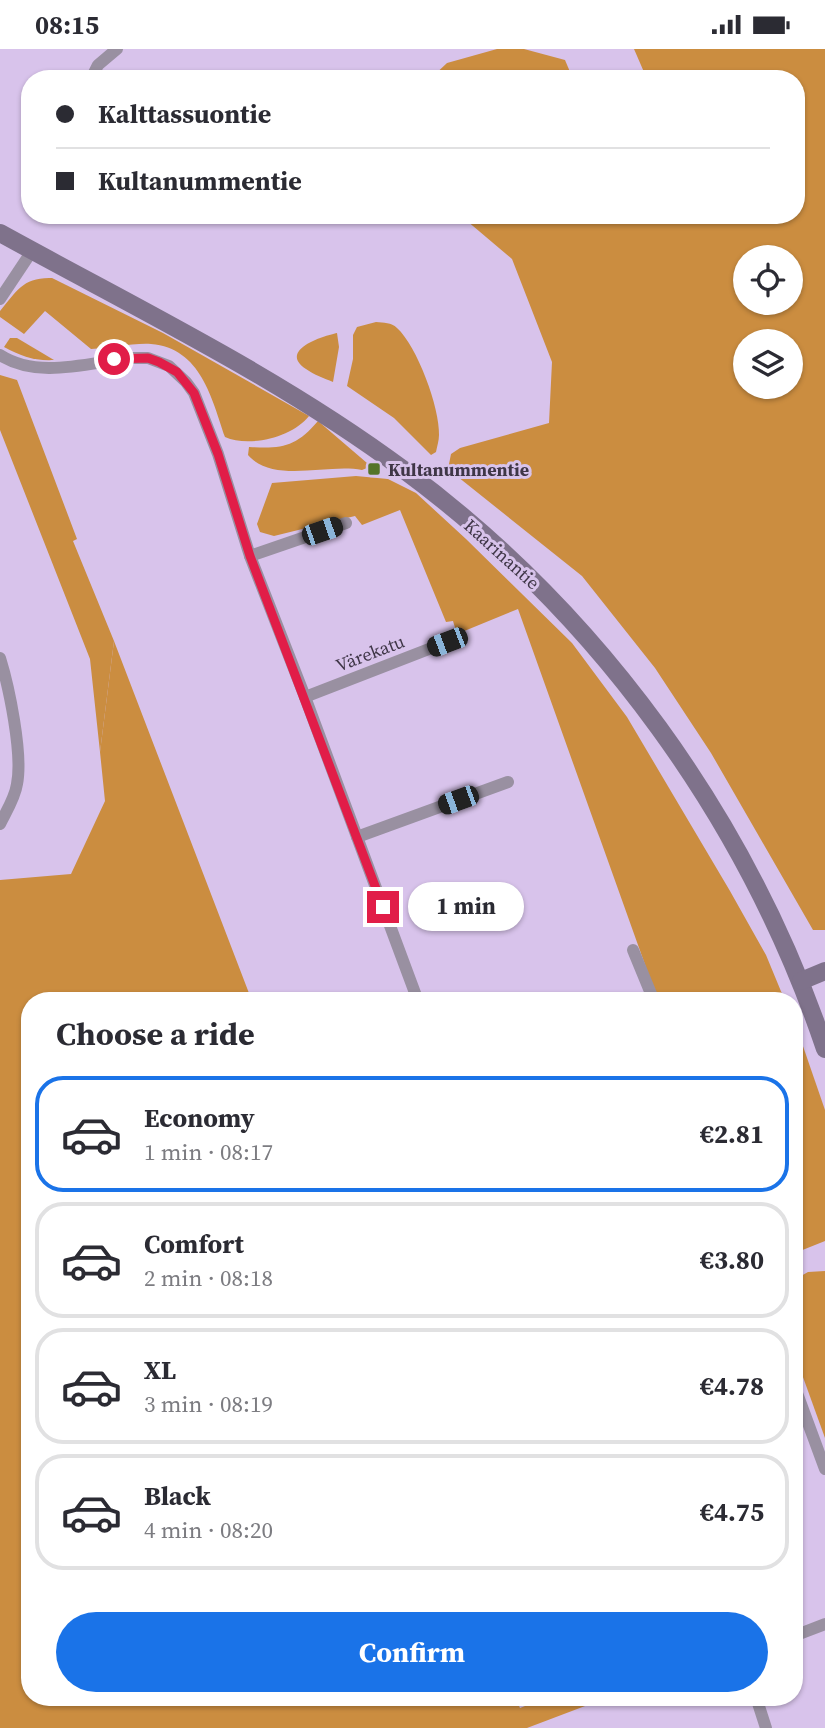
<!DOCTYPE html>
<html lang="en">
<head>
<meta charset="utf-8">
<style>
  body { margin:0; font-family:"Source Serif 4",serif; background:#f7f7f7; color:#2b2b33; height:100vh; display:flex; flex-direction:column; font-size:26px; white-space:nowrap }
  * { box-sizing:border-box; margin:0 }
  p { font-size:23px; color:#7c7c81 }
  .icon { flex:none; width:38px; height:38px; fill:none; stroke:currentColor; stroke-width:2; stroke-linecap:round; stroke-linejoin:round }
  .map { position:relative; flex:1; overflow:hidden }
  .details { position:absolute; left:21px; top:943px; width:782px; height:714px; display:flex; flex-direction:column; background:#fff; border-radius:28px; box-shadow:0 2px 5px #0004 }
  .details>* { flex:none }
  .guide { position:absolute; left:21px; top:21px; width:784px; height:154px; border-radius:28px; box-shadow:0 2px 5px #0004; display:grid; align-content:center; height:154px; padding:0 35px; background:#fff }
  .fabs { position:absolute; left:733px; top:196px; display:grid; gap:14px }
  .fabs a { display:grid; place-items:center; width:70px; height:70px; border-radius:50%; background:#fff; box-shadow:0 2px 5px #0004; font-size:35px }
  .end { position:absolute; width:32px; height:32px; margin:-16px; border:9px solid #e11d48; background:#fff; box-shadow:0 0 0 4px #fff }
  .from { border-radius:50% }
  .bubble { position:absolute; height:49px; border-radius:24px; background:#fff; box-shadow:0 2px 5px #0004; font-size:23px; font-weight:700; line-height:49px; text-align:center }
  .car { position:absolute; width:21px; height:42px; margin:-21px -10px; border-radius:9px; box-shadow:0 0 5px 2px #0007; background:linear-gradient(#222 24%,#8ab4d8 0 40%,#222 0 76%,#8ab4d8 0 86%,#222 0) }
  .guide b { display:flex; align-items:center; gap:24px; height:66px; font-size:26px }
  .guide b+b { border-top:2px solid #e1e1e2 }
  .guide i { width:18px; height:18px; background:#2b2b33 }
  ul { padding:0; list-style:none }
  li { display:flex; align-items:center; gap:21px; height:116px; margin:0 14px 10px; padding:0 21px; border:4px solid #e1e1e2; border-radius:28px }
  li div { flex:1 }
  li b { display:block; font-size:26px }
  li em { font-style:normal; font-weight:700 }
  li.current { border-color:#1a73e8 }
  li>.icon { width:63px; height:63px; stroke-width:1.5 }
  h2 { padding:0 35px; font-size:32px; line-height:84px }
  .action { display:flex; gap:14px; margin-top:auto; padding:14px 35px }
  .action a { flex:1; height:80px; border-radius:42px; background:#1a73e8; color:#fff; font-size:28px; font-weight:700; line-height:80px; text-align:center }
  .status { display:flex; justify-content:space-between; align-items:center; height:49px; padding:0 35px; background:#fff; direction:ltr }
  .status svg { height:19px; fill:currentColor }
  .map>svg:first-child { display:block }
  .green { fill:#ca8d41 }
  .forest { fill:#cb8d40; fill-rule:evenodd }
  .lines { fill:none; stroke-linecap:round; stroke-linejoin:round }
  .street { stroke:#9990a1; stroke-width:12 }
  .secondary { stroke:#7f728b; stroke-width:18 }
  .route { stroke:#e11d48; stroke-width:9 }
  .poi-dot { fill:#55742a; stroke:#d8c3eb; stroke-width:2.5 }
  .labels { text-anchor:middle; dominant-baseline:central; stroke-width:6; stroke-linejoin:round; paint-order:stroke }
  .poi-label { font-size:18px; font-weight:bold; fill:#3f3647; stroke:#d8c3eb; text-anchor:start }
  .street-label { font-size:18px; fill:#3f3647; stroke:#d8c3eb }
</style>
</head>
<body>
<div class="status"><b>08:15</b><svg viewBox="0 0 49 12"><path d="M0 12V9h3v3zM5 12V6h3v6zM10 12V3h3v9zM15 12V0h3v12zM26 1h20v11H26zM47 4h2v5h-2z"/></svg></div>
<div class="map">
<svg width="825" height="1679" viewBox="0 0 825 1679">
  <rect width="100%" height="100%" fill="#d8c3eb"/>
  <g class="green">
    <path d="M 52,229 L 163,284 L 309,367 C 293,388 249,399 225,388 C 212,350 201,299 151,295 C 132,294 110,299 91,300 L 45,262 L 24,285 L 0,268 L 0,262 C 17,242 23,228 52,229 Z"/>
    <path d="M 376,273 C 384,274 391,273 397,279 C 417,297 440,359 439,386 C 439,392 437,397 436,403 L 431,406 L 394,369 L 347,337 L 353,310 L 353,286 L 357,278 Z"/>
    <path d="M 337,284 L 339,298 L 333,333 C 324,329 314,326 306,320 C 278,301 323,287 337,284 Z"/>
    <path d="M 10,289 L 17,289 L 54,311 C 34,312 21,307 4,298 Z"/>
    <path d="M 0,326 L 17,331 L 77,490 L 73,492 L 114,592 L 100,703 L 90,610 L 0,381 Z"/>
    <path d="M 318,372 L 367,414 L 367,419 L 362,421 C 328,414 273,435 248,406 L 249,398 C 282,400 296,398 318,372 Z"/>
  </g>
  <g class="forest">
    <path d="M 497,0 L 524,0 L 565,11 L 573,30 L 430,30 L 447,14 Z"/>
    <path d="M 634,0 L 825,0 L 825,881 L 813,881 L 711,704 L 655,619 L 582,527 L 448,420 L 451,405 L 460,399 L 549,374 L 552,313 L 512,210 L 460,166 L 796,166 L 796,30 L 647,30 ZM 746,208 L 791,208 L 791,254 L 746,254 ZM 791,292 L 791,338 L 746,338 L 746,292 Z"/>
    <path d="M 356,427 L 388,430 L 416,444 L 466,490 L 572,594 L 627,668 L 730,842 L 766,906 L 785,952 L 658,952 L 518,560 L 457,585 L 453,572 L 446,573 L 400,461 L 362,476 L 355,467 L 274,487 L 260,483 L 257,475 L 272,434 Z"/>
    <path d="M 114,592 L 252,952 L 30,952 L 30,1648 L 515,1648 L 520,1659 L 545,1649 L 591,1649 L 593,1654 L 527,1679 L 0,1679 L 0,831 L 71,825 L 105,752 L 100,703 Z"/>
    <path d="M 795,974 L 825,1061 L 825,1192 L 795,1204 Z"/>
    <path d="M 825,1222 L 825,1389 L 795,1306 L 794,1231 L 808,1223 Z"/>
  </g>
  <g class="lines">
    <g class="street">
      <path d="M 91,30 L 98,16 L 117,0"/>
      <path d="M 0,250 L 32,202"/>
      <path d="M 0,306 C 39,331 90,313 133,309 L 148,309 L 169,317 L 186,333 L 194,344 L 218,405 L 250,507 L 305,648 L 418,952"/>
      <path d="M 250,507 L 346,474"/>
      <path d="M 0,609 C 9,638 23,705 17,735 C 15,749 6,763 0,775"/>
      <path d="M 305,648 L 447,593"/>
      <path d="M 357,788 L 508,733"/>
      <path d="M 633,901 L 654,952"/>
      <path d="M 794,1336 L 825,1420"/>
      <path d="M 794,1587 L 825,1575"/>
      <path d="M 756,1648 L 766,1679"/>
    </g>
    <g class="secondary">
      <path d="M 0,184 C 136,259 279,328 404,421 C 599,565 748,771 825,1000"/>
      <path d="M 801,932 L 825,922"/>
    </g>
  </g>
  <g class="lines">
    <path class="route" d="M 114,310 L 148,309 L 159,313 L 177,323 L 194,344 L 218,405 L 250,507 L 383,858"/>
  </g>
  <rect class="poi-dot" x="367" y="413" width="14" height="14" rx="3.5"/>
  <g class="labels">
    <g class="poi-label">
      <text x="388" y="420">Kultanummentie</text>
    </g>
    <g class="street-label">
      <text transform="translate(502 505) rotate(42)">Kaarinantie</text>
      <text transform="translate(370 604) rotate(-21)">Värekatu</text>
    </g>
  </g>
</svg>
<div class="fabs">
<a><svg class="icon" aria-label="locate" viewBox="0 0 24 24"><circle cx="12" cy="12" r="6"/><path d="M12 2v4M12 18v4M2 12h4M18 12h4"/></svg></a>
<a><svg class="icon" aria-label="layers" viewBox="0 0 24 24"><path d="M12 4l9 5-9 5-9-5zM3 14l9 5 9-5"/></svg></a>
</div>
<i class="end from" style="left:114px;top:310px"></i>
<i class="end" style="left:383px;top:858px"></i>
<div class="bubble" style="left:408px;top:833px;width:116px">1 min</div>
<i class="car" style="left:322px;top:482px;rotate:71deg"></i>
<i class="car" style="left:447px;top:593px;rotate:249deg"></i>
<i class="car" style="left:458px;top:751px;rotate:250deg"></i>
<div class="guide">
<b><i class="from"></i>Kalttassuontie</b>
<b><i></i>Kultanummentie</b>
</div>
<section class="details">
<h2>Choose a ride</h2>
<ul>
<li class="current"><svg class="icon" aria-label="car" viewBox="0 0 24 24"><path d="M5 17H2v-5l4-1 3-4h7l3 4 3 1v5h-3M9 17h6M6 11h13"/><circle cx="7" cy="17" r="2"/><circle cx="17" cy="17" r="2"/></svg><div><b>Economy</b><p>1 min · 08:17</p></div><em>€2.81</em></li>
<li><svg class="icon" aria-label="car" viewBox="0 0 24 24"><path d="M5 17H2v-5l4-1 3-4h7l3 4 3 1v5h-3M9 17h6M6 11h13"/><circle cx="7" cy="17" r="2"/><circle cx="17" cy="17" r="2"/></svg><div><b>Comfort</b><p>2 min · 08:18</p></div><em>€3.80</em></li>
<li><svg class="icon" aria-label="car" viewBox="0 0 24 24"><path d="M5 17H2v-5l4-1 3-4h7l3 4 3 1v5h-3M9 17h6M6 11h13"/><circle cx="7" cy="17" r="2"/><circle cx="17" cy="17" r="2"/></svg><div><b>XL</b><p>3 min · 08:19</p></div><em>€4.78</em></li>
<li><svg class="icon" aria-label="car" viewBox="0 0 24 24"><path d="M5 17H2v-5l4-1 3-4h7l3 4 3 1v5h-3M9 17h6M6 11h13"/><circle cx="7" cy="17" r="2"/><circle cx="17" cy="17" r="2"/></svg><div><b>Black</b><p>4 min · 08:20</p></div><em>€4.75</em></li>
</ul>
<div class="action"><a>Confirm</a></div>
</section>
</div>
</body>
</html>
